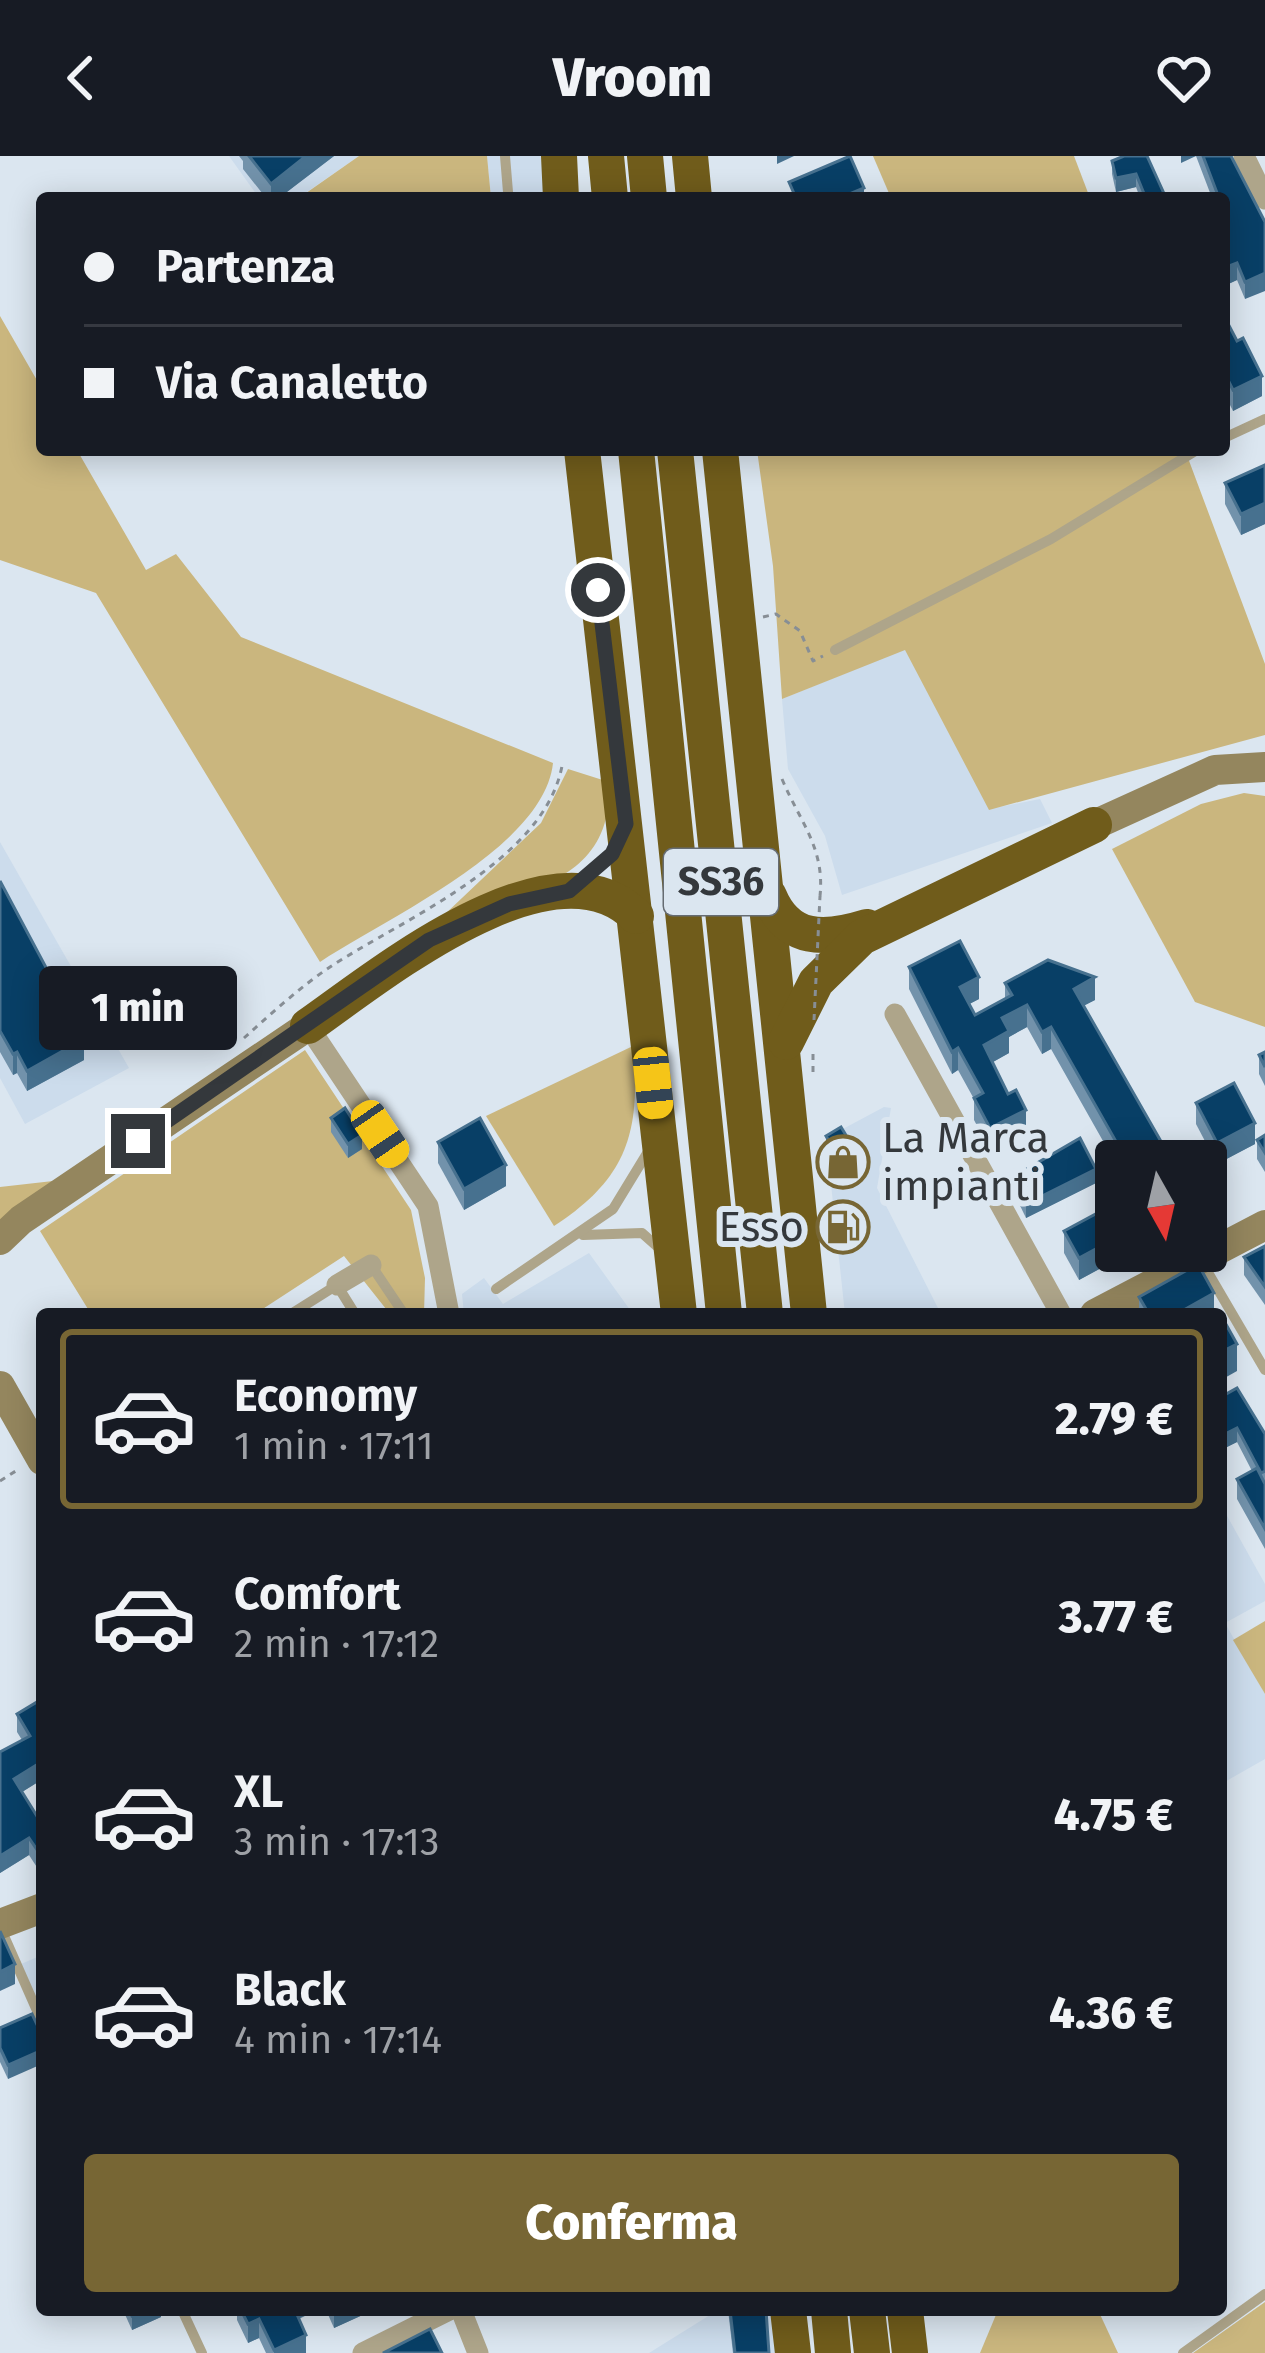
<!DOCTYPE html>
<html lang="it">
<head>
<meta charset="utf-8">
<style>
  body { margin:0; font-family:"Fira Sans",sans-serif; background:#20242c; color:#f1f3f6; height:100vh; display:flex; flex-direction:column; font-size:45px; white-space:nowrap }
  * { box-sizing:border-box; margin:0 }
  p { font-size:39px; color:#9ea1a6 }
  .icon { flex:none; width:66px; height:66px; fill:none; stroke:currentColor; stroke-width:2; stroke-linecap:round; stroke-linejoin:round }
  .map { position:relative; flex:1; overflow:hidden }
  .sheet { position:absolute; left:36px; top:1152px; width:1191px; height:1008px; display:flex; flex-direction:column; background:#171b24; border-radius:12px; box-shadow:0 6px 30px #0003 }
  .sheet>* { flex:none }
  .top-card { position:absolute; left:36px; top:36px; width:1194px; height:264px; border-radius:12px; box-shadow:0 6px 30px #0003; display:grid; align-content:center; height:264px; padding:0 48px; background:#171b24 }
  .needle { width:78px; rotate:172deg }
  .tools { position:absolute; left:1095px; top:984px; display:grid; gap:24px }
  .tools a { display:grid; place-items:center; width:132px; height:132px; border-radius:12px; background:#171b24; box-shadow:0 6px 30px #0003; font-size:60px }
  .end { position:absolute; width:54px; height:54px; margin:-27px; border:15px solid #34383c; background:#fff; box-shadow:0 0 0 6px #fff }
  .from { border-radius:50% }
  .bubble { position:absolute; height:84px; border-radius:12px; background:#171b24; box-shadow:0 6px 30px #0003; font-size:39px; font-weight:800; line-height:84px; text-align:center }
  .car { position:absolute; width:36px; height:72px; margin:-36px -18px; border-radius:15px; box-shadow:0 0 9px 3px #0007; background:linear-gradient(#f5c518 24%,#345 0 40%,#f5c518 0 76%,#345 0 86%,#f5c518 0) }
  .top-card b { display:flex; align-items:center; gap:42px; height:114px; font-size:45px }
  .top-card b+b { border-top:3px solid #363941 }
  .top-card i { width:30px; height:30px; background:#f1f3f6 }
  ul { padding:21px 0 0; list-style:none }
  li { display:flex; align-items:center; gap:36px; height:180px; margin:0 24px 18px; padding:0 24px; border:6px solid transparent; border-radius:12px }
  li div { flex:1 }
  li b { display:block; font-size:45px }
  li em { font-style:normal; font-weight:800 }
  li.on { border-color:#776634 }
  li>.icon { width:108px; height:108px; stroke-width:1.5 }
  .action { display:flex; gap:24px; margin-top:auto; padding:24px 48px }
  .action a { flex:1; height:138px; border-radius:12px; background:#776634; color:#fff; font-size:48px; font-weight:800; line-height:138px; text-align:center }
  header { display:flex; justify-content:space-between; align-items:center; height:156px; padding:0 48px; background:#171b24; font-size:54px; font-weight:800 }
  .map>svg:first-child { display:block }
  .built { fill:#ccdcec }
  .green { fill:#cab67e }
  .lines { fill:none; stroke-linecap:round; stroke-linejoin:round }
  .path { stroke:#878e95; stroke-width:3; stroke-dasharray:6 6; stroke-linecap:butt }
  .lane { stroke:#aea58a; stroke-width:10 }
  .street { stroke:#aea58a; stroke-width:21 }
  .secondary { stroke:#94865e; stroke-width:30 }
  .highway { stroke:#705c1b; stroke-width:36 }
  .path-bridge { stroke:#878e95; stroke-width:3; stroke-dasharray:6 6; stroke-linecap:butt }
  .wall { fill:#7292ab }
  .shaded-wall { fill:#47718f }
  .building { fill:#083f66; stroke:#47718f; stroke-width:3 }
  .route { stroke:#34383c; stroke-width:15 }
  .labels { text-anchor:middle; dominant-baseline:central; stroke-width:12; stroke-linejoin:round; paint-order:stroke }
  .shield { fill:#dbe6f0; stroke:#666c72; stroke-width:3 }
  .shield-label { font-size:39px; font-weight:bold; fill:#34383c }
  .poi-label { font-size:42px; fill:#34383c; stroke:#dbe6f0; text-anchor:start }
</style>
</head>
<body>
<header><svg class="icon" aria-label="back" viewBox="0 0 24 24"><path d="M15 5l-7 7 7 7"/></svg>Vroom<svg class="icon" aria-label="heart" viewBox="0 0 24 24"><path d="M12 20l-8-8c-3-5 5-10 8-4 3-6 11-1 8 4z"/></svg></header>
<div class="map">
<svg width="1265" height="2197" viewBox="0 0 1265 2197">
  <rect width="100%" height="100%" fill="#dbe6f0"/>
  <g class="built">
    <path d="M 229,0 L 359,0 L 298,42 L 259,42 Z"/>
    <path d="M 487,0 L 541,0 L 547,42 L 491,42 Z"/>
    <path d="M 905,493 L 989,653 L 1040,643 L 1052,667 L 842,739 L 825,680 L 788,613 L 782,543 Z"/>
    <path d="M 0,686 L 129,912 L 25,968 L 0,922 Z"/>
    <path d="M 884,951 L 891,952 L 877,1032 L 941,1158 L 845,1158 L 826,982 Z"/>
    <path d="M 589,1097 L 633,1158 L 464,1158 L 462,1138 L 484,1122 L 503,1148 Z"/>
    <path d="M 1221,1349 L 1265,1428 L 1265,1445 L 1225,1467 L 1265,1538 L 1265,1603 L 1221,1628 Z"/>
    <path d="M 42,1799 L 42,1856 L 21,1808 Z"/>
    <path d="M 718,2154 L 777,2154 L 782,2197 L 649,2197 Z"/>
  </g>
  <g class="green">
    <path d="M 359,0 L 487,0 L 491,42 L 299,42 Z"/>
    <path d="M 873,0 L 1074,0 L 1090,42 L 891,42 Z"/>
    <path d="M 0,160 L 42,233 L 42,294 L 77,294 L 146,414 L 176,398 L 241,481 L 553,607 C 544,692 386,762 320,806 L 96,437 L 0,404 Z"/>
    <path d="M 757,294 L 1185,294 L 1265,508 L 1265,579 L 989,654 L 905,494 L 782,543 L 773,410 Z"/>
    <path d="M 568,613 L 609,626 C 614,729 520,736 443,760 L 541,667 Z"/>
    <path d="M 1244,637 L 1265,640 L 1265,871 L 1195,846 L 1112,693 L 1201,648 Z"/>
    <path d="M 633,890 C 641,975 628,1022 554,1070 L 486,960 Z"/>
    <path d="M 305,894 L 411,1054 L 425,1122 L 424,1158 L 390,1158 L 344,1100 L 255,1158 L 91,1158 L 40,1075 Z"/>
    <path d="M 53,1025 L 0,1065 L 0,1031 Z"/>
    <path d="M 1265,1465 L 1265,1538 L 1233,1484 Z"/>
    <path d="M 1265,2146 L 1265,2197 L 1193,2197 Z"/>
    <path d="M 998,2154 L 1098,2154 L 1118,2197 L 980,2197 Z"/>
  </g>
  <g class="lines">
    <g class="path">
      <path d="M 763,461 L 776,458 L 800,475 L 813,505 L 823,500"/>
      <path d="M 782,623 C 800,666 825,692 820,740"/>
      <path d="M 244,882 C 271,858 300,831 330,811 C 403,763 544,705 562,610"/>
      <path d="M 813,916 L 813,896"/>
      <path d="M 1012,1158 L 1033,1153"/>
      <path d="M 0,1325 L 19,1313"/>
    </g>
    <g class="lane">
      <path d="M 505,0 L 508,36"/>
      <path d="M 1224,282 L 1265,263"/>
      <path d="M 835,494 L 1051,383 L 1197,294"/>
      <path d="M 583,1079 L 642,1077 L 660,1093"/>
      <path d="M 1203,1108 L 1265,1214"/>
      <path d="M 371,1109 L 404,1158"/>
      <path d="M 496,1133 L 613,1053 L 649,994"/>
      <path d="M 291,1158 L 337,1129 L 355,1158"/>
      <path d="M 1,1773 L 42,1866"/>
      <path d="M 182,2154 L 202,2197"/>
      <path d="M 1183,2197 L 1265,2138"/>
    </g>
    <g class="street">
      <path d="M 1244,0 L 1265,43"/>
      <path d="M 895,858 L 1061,1158"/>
      <path d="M 308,870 L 428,1050 L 449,1158"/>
      <path d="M 337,1129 L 371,1109"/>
      <path d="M 461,2154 L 478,2197"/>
      <path d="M 363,2197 L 449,2154"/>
    </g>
    <g class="secondary">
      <path d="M 1094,669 L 1215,614 L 1265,611"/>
      <path d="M 0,1084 L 21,1064 L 308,870"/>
      <path d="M 1095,1158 L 1265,1069"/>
      <path d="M 0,1230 L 42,1304"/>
      <path d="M 0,1768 L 42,1752"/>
    </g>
    <g class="highway">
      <path d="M 559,0 L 561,42"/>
      <path d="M 606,0 L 610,42"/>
      <path d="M 645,0 L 649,42"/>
      <path d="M 690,0 L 694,42"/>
      <path d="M 582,294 L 679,1158"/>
      <path d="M 636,294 L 724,1158"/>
      <path d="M 675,294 L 765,1158"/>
      <path d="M 720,294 L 809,1158"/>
      <path d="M 769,740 C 788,786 825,784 867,771"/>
      <path d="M 308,870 C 378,821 553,677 636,760"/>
      <path d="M 786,886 L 816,826 L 862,781 L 1094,669"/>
      <path d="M 788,2154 L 793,2197"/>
      <path d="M 829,2154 L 833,2197"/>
      <path d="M 867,2154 L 872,2197"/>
      <path d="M 905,2154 L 910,2197"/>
    </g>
    <path class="path-bridge" d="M 814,864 L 820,740"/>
  </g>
  <g class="wall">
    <path d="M 239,0 L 334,0 L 279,42 L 266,42 L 243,13 L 243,5 Z"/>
    <path d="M 1124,0 L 1166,42 L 1140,42 L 1136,31 L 1116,36 L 1112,18 L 1112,5 Z"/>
    <path d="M 1196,0 L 1231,0 L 1265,66 L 1245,143 L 1237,124 L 1224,130 L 1224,42 L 1212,42 Z"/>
    <path d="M 1224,160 L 1262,240 L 1233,255 L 1224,237 Z"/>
    <path d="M 1265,309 L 1265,368 L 1241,379 L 1225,348 L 1225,327 Z"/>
    <path d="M 0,725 L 84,904 L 27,935 L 17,917 L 13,919 L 0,896 Z"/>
    <path d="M 909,811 L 979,843 L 969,848 L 975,859 L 1005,843 L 1005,827 L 1095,844 L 1084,849 L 1167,996 L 1180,1005 L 1116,1005 L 1116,1008 L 1051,893 L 1042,898 L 1027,871 L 1009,881 L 1009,897 L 993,906 L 1026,976 L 990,994 L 974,964 L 974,943 L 958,914 L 952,918 L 909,833 Z"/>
    <path d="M 1265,896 L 1265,930 L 1259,918 L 1259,899 Z"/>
    <path d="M 1196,947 L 1255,988 L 1217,1008 L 1196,968 Z"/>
    <path d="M 331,962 L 362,993 L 348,1002 L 331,976 Z"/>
    <path d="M 1265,979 L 1265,1016 L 1257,1003 L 1257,984 Z"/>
    <path d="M 826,980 L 861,1018 L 845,1027 L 826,994 Z"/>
    <path d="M 438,986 L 506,1030 L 464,1054 L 438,1007 Z"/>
    <path d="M 1013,1021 L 1096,1027 L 1026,1062 L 1013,1035 Z"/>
    <path d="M 1064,1075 L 1127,1095 L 1127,1098 L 1079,1124 L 1064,1097 Z"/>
    <path d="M 1265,1090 L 1265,1149 L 1244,1119 L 1244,1101 Z"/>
    <path d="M 1139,1141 L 1214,1158 L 1139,1158 Z"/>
    <path d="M 1221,1241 L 1265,1278 L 1265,1393 L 1237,1343 L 1237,1323 L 1252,1315 L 1237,1286 L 1223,1293 L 1221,1289 Z"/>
    <path d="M 42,1543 L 42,1632 L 38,1626 L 22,1636 L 40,1665 L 40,1716 L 29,1699 L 0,1717 L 0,1596 L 22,1584 L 17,1576 L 17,1558 Z"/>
    <path d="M 0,1872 L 42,1879 L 8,1923 L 0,1906 Z"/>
    <path d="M 123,2154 L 161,2154 L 161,2161 L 132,2174 Z"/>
    <path d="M 237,2154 L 317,2154 L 299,2163 L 306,2197 L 266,2197 L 259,2182 L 248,2187 L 237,2164 Z"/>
    <path d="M 326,2154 L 367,2154 L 367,2157 L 334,2172 Z"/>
    <path d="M 728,2154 L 766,2154 L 769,2197 L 733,2197 Z"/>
  </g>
  <g class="shaded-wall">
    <path d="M 306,0 L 334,0 L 279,42 L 271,42 L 271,28 Z"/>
    <path d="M 777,0 L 794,0 L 777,8 Z"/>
    <path d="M 1181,0 L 1196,0 L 1181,7 Z"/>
    <path d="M 1136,18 L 1136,31 L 1116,36 L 1116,22 Z"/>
    <path d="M 864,32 L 864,42 L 840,42 Z"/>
    <path d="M 1237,107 L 1237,124 L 1224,130 L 1224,112 Z"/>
    <path d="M 1265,117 L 1265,135 L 1245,143 L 1245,126 Z"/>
    <path d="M 1262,220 L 1262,240 L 1233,255 L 1233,234 Z"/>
    <path d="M 1265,347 L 1265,368 L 1241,379 L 1241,358 Z"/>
    <path d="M 979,821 L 979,843 L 960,853 L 960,831 Z"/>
    <path d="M 1095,821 L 1095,844 L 1074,855 L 1074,833 Z"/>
    <path d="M 1027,849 L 1027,871 L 1009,881 L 1009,897 L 984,911 L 984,889 L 1002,862 Z"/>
    <path d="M 1051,871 L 1051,893 L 1042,898 L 1042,876 Z"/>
    <path d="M 84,883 L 84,904 L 27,935 L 27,915 Z"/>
    <path d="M 958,892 L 958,914 L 952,918 L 952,896 Z"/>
    <path d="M 17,896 L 17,917 L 13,919 L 13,898 Z"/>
    <path d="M 1026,954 L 1026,976 L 990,994 L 990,972 Z"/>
    <path d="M 1255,967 L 1255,988 L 1217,1008 L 1217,987 Z"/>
    <path d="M 362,979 L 362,993 L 348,1002 L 348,988 Z"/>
    <path d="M 861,1004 L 861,1018 L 845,1027 L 845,1013 Z"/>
    <path d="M 506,1009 L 506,1030 L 464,1054 L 464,1033 Z"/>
    <path d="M 1096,1013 L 1096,1027 L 1026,1062 L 1026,1048 Z"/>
    <path d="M 1116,1082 L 1116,1095 L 1127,1095 L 1127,1098 L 1079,1124 L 1079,1102 Z"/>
    <path d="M 1214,1137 L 1214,1158 L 1182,1158 L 1182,1155 Z"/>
    <path d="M 1237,1188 L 1237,1215 L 1221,1224 L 1221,1196 Z"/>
    <path d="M 1237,1272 L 1237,1286 L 1223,1293 L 1223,1279 Z"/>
    <path d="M 38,1608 L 38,1626 L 14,1641 L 14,1623 Z"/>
    <path d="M 29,1682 L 29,1699 L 0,1717 L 0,1700 Z"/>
    <path d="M 15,1808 L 15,1828 L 0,1835 L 0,1816 Z"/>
    <path d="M 42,1894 L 42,1908 L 8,1923 L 8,1909 Z"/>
    <path d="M 146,2154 L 161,2154 L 161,2161 L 132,2174 L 132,2160 Z"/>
    <path d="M 291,2154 L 317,2154 L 291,2166 Z"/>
    <path d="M 334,2154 L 367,2154 L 367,2157 L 334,2172 Z"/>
    <path d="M 259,2163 L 259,2182 L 248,2187 L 248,2168 Z"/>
    <path d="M 306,2179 L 306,2197 L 274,2197 L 274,2194 Z"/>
  </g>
  <g class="building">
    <path d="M 249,0 L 306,0 L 271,28 Z"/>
    <path d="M 850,0 L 864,32 L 840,42 L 796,42 L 789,26 Z"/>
    <path d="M 1124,0 L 1147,0 L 1166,42 L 1141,42 L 1145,40 L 1136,18 L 1116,22 L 1112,5 Z"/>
    <path d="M 1203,0 L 1231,0 L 1265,66 L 1265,117 L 1245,126 L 1237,107 L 1224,112 L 1224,82 L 1227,81 L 1224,75 L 1224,42 L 1219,42 Z"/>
    <path d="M 1224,160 L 1237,185 L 1243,182 L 1262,220 L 1233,234 L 1224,216 Z"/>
    <path d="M 1265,309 L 1265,347 L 1241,358 L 1225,327 Z"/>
    <path d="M 0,725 L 84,883 L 27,915 L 17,896 L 13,898 L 0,875 Z"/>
    <path d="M 960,785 L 979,821 L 960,831 L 975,859 L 1012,839 L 1005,827 L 1048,804 L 1095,821 L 1074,833 L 1167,996 L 1173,993 L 1180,1005 L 1127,1005 L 1051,871 L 1042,876 L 1027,849 L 1002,862 L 1009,875 L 984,889 L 1008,938 L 1016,934 L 1026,954 L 990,972 L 974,942 L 983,937 L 958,892 L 952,896 L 909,811 Z"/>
    <path d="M 1265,896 L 1265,911 L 1259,899 Z"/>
    <path d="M 1234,927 L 1255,967 L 1217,987 L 1196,947 Z"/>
    <path d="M 345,952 L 362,979 L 348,988 L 331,962 Z"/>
    <path d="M 480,962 L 506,1009 L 464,1033 L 438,986 Z"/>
    <path d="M 841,971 L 861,1004 L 845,1013 L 826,980 Z"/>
    <path d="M 1265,979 L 1265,997 L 1257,984 Z"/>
    <path d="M 1080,982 L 1096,1013 L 1026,1048 L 1013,1021 Z"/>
    <path d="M 1116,1047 L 1116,1082 L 1079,1102 L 1064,1075 Z"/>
    <path d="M 1265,1090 L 1265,1131 L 1244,1101 Z"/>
    <path d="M 1198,1108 L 1214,1137 L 1182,1155 L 1184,1158 L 1149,1158 L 1139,1141 Z"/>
    <path d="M 1223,1163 L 1237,1188 L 1221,1196 L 1221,1165 Z"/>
    <path d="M 1237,1232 L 1265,1278 L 1265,1315 L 1261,1317 L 1237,1272 L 1223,1279 L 1221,1275 L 1221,1241 Z"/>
    <path d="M 1257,1312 L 1265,1328 L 1265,1373 L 1237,1323 Z"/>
    <path d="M 42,1543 L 42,1615 L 38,1608 L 14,1623 L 40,1665 L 42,1664 L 42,1697 L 40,1698 L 29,1682 L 0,1700 L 0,1596 L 30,1580 L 17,1558 Z"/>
    <path d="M 0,1775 L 15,1808 L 0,1816 Z"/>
    <path d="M 32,1858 L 42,1879 L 42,1894 L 8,1909 L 0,1892 L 0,1872 Z"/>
    <path d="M 129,2154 L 146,2154 L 132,2160 Z"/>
    <path d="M 241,2154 L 295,2154 L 306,2179 L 274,2194 L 259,2163 L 248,2168 Z"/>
    <path d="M 730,2154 L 766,2154 L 769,2197 L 735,2197 Z"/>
    <path d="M 430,2173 L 442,2197 L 383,2197 Z"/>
  </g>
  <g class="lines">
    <path class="route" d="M 138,985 L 429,784 L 509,748 L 569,735 L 612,698 L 626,668 L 598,434"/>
  </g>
  <defs>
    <g id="shop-ring" transform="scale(2.7)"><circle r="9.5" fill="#dbe6f0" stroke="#776634" stroke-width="1.5"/><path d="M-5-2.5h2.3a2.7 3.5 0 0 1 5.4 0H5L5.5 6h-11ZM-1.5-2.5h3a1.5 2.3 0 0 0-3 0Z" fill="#776634"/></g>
    <g id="fuel-ring" transform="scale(2.7)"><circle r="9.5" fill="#dbe6f0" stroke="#776634" stroke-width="1.5"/><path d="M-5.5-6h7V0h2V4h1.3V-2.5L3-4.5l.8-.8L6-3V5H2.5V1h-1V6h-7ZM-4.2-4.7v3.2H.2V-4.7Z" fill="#776634"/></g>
  </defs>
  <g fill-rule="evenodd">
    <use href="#shop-ring" x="843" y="1006"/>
    <use href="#fuel-ring" x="843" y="1071"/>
  </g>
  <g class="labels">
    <rect class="shield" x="664" y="693" width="114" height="66" rx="9"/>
    <g class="shield-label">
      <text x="721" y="726">SS36</text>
    </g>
    <g class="poi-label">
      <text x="882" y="982">La Marca<tspan x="882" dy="48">impianti</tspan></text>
      <text x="804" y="1071" text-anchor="end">Esso</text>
    </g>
  </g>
</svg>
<div class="tools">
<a><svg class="needle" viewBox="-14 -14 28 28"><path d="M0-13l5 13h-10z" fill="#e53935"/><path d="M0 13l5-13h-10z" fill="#9ea1a6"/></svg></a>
</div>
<i class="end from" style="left:598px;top:434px"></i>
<i class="end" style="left:138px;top:985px"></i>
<div class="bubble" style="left:39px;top:810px;width:198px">1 min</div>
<i class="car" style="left:653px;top:927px;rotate:174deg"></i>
<i class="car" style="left:380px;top:978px;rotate:146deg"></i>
<div class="top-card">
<b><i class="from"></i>Partenza</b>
<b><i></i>Via Canaletto</b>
</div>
<section class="sheet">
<ul>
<li class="on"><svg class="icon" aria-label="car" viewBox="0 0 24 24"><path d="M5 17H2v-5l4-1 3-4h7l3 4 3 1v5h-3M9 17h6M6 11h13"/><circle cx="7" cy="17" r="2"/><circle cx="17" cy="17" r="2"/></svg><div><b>Economy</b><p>1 min · 17:11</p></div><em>2.79 €</em></li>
<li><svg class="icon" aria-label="car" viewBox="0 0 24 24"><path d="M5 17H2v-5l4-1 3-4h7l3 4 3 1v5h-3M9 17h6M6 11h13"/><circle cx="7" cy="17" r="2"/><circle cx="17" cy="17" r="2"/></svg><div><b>Comfort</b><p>2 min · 17:12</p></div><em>3.77 €</em></li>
<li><svg class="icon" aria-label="car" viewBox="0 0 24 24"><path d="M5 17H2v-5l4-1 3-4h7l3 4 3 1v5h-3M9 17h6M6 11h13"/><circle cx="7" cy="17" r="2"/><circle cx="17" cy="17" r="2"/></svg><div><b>XL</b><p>3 min · 17:13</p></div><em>4.75 €</em></li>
<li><svg class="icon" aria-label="car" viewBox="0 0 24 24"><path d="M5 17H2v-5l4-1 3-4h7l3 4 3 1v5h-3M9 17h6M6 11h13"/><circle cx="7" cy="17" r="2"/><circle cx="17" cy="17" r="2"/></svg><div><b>Black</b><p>4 min · 17:14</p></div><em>4.36 €</em></li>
</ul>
<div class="action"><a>Conferma</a></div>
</section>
</div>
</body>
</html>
